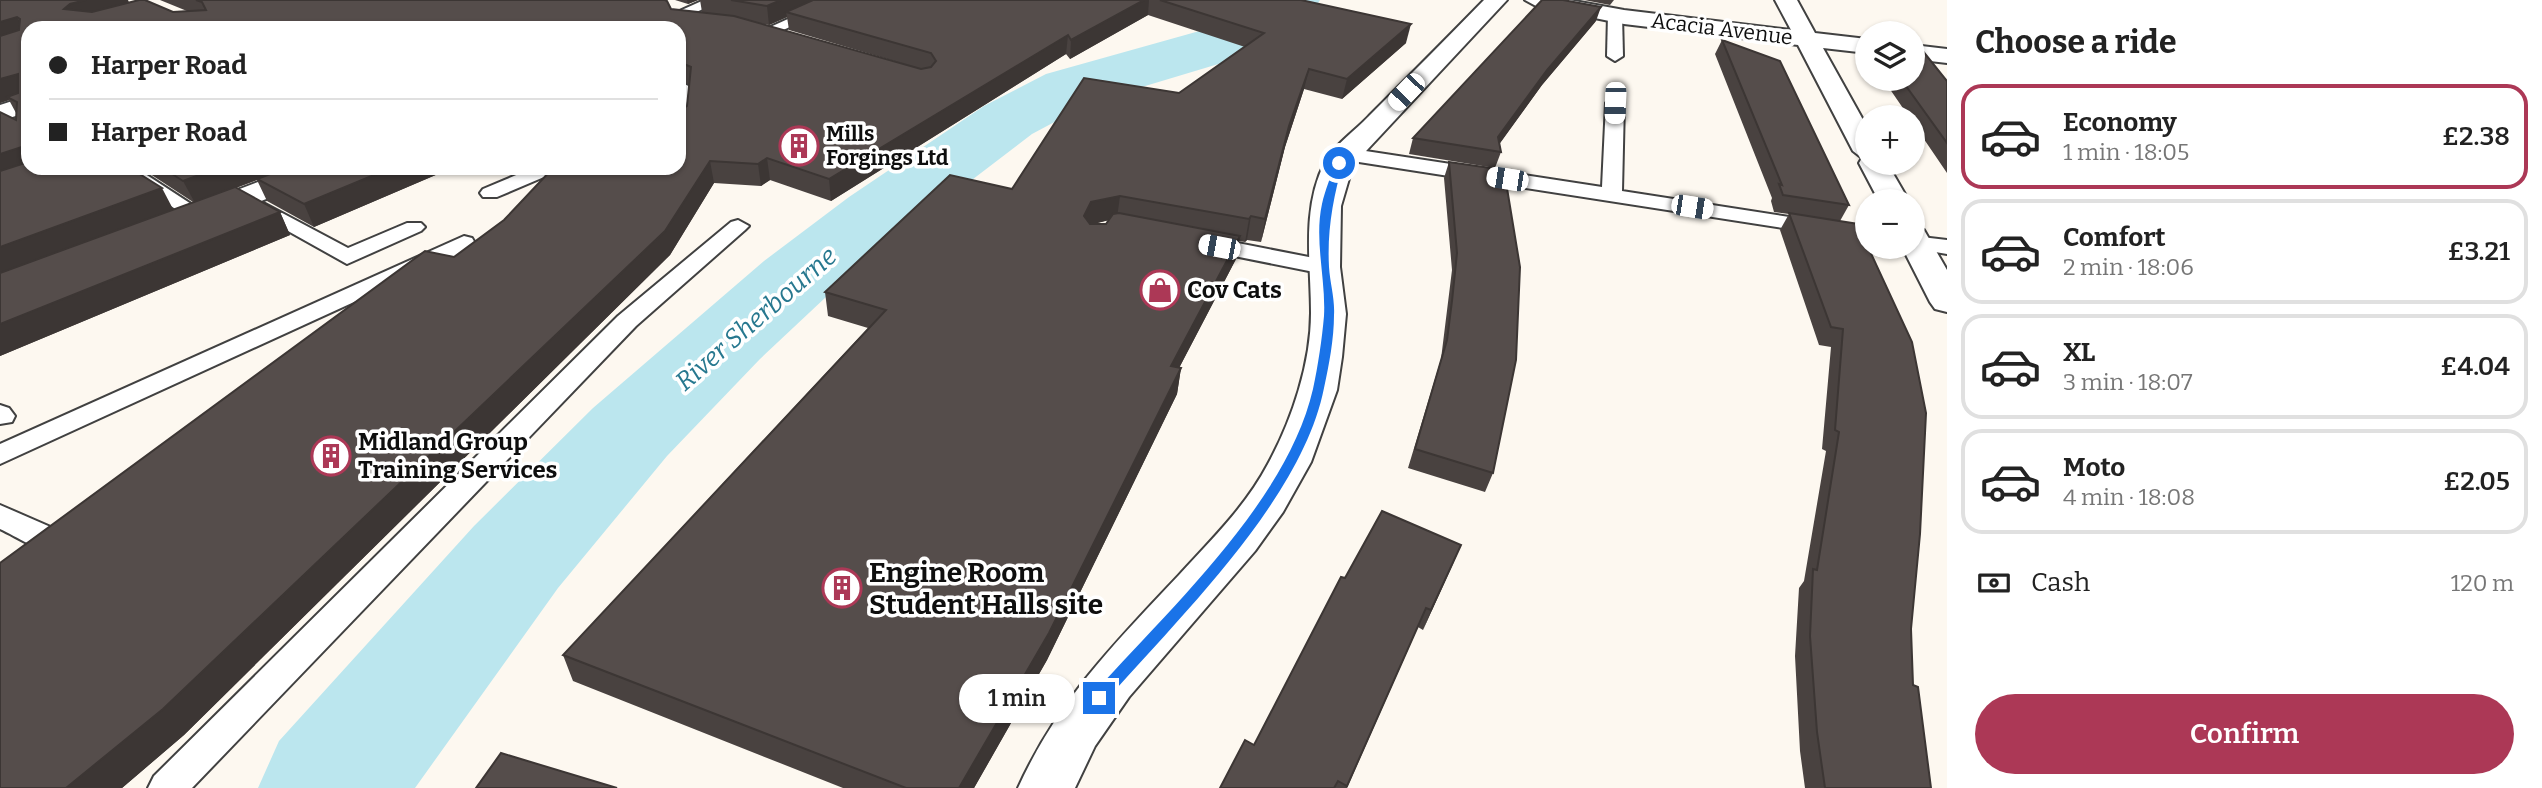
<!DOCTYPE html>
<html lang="en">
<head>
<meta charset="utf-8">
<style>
  body { margin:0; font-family:Bitter,serif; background:#f2f2f2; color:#222; height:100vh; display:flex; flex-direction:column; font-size:26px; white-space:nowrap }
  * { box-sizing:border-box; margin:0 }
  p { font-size:23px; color:#767676 }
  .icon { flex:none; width:38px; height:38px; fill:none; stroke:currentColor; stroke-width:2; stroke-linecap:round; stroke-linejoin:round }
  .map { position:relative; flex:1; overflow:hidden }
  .panel { display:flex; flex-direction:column; background:#fff; width:595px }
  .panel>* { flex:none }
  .guide { position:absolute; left:21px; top:21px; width:665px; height:154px; border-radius:21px; box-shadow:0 2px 5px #0004; display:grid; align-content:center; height:154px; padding:0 28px; background:#fff }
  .controls { position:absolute; left:1855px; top:21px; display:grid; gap:14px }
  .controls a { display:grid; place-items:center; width:70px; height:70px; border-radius:50%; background:#fff; box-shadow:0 2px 5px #0004; font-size:35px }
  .end { position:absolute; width:32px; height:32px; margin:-16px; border:9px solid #1a73e8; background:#fff; box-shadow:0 0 0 4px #fff }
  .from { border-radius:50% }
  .bubble { position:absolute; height:49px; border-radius:24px; background:#fff; box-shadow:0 2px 5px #0004; font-size:23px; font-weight:600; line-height:49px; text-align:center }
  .car { position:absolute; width:21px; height:42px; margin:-21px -10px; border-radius:9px; box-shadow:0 0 5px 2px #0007; background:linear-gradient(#fff 24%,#345 0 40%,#fff 0 76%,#345 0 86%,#fff 0) }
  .guide b { display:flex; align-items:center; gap:24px; height:66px; font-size:26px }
  .guide b+b { border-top:2px solid #e0e0e0 }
  .guide i { width:18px; height:18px; background:#222 }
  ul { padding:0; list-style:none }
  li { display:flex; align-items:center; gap:21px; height:105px; margin:0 14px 10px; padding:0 14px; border:4px solid #e0e0e0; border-radius:21px }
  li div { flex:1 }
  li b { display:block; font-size:26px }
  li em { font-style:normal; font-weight:600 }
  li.current { border-color:#ac3856 }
  li>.icon { width:63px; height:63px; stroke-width:1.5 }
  h2 { padding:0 28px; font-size:32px; line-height:84px }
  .pay { display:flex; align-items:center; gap:18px; height:77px; padding:0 28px; font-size:26px }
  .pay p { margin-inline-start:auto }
  .primary-button { display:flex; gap:14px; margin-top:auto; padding:14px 28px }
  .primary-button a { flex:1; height:80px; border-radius:42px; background:#ac3856; color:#fff; font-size:28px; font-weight:600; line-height:80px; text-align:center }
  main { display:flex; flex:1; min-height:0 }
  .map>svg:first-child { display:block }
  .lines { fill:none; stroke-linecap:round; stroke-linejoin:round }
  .river { fill:#bbe6ee; fill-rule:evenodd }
  .service-casing { stroke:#414141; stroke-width:4 }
  .minor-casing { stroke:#414141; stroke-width:4 }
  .service { fill:#fff; fill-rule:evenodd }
  .minor { fill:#fff; fill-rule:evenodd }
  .wall { fill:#494240; fill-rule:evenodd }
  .shaded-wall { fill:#3c3634 }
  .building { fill:#554d4b; stroke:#3c3634; stroke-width:2 }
  .route { fill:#1a73e8 }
  .labels { text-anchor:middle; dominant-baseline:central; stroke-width:7; stroke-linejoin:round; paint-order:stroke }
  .far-street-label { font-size:21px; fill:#0e0e0e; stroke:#fff }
  .far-poi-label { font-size:21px; font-weight:bold; fill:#0e0e0e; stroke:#fff; text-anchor:start }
  .poi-label { font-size:24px; font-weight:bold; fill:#0e0e0e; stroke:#fff; text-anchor:start }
  .water-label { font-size:26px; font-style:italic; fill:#27788f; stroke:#fff }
  .near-poi-label { font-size:28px; font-weight:bold; fill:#0e0e0e; stroke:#fff; text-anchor:start }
</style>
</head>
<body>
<main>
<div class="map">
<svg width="1947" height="788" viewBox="0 0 1947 788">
  <rect width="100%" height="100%" fill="#fdf8f0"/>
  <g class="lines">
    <path class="river" d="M 1243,0 L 1320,0 L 1312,12 L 1275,27 L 1245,56 L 1092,102 L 1032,134 L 905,231 L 826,297 L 760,359 L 667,456 L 558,588 L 415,788 L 258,788 L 279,741 L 474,526 L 593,408 L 764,261 L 849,197 L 984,106 L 1046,74 L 1203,30 Z"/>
    <g class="service-casing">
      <g id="service">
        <path d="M 704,0 L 724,0 L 687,16 L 682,17 L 675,13 Z"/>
        <path d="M 830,0 L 849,0 L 770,36 L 765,38 L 757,33 Z"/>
        <path d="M 1615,11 L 1622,15 L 1623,56 L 1615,61 L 1607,56 L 1608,15 Z"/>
        <path d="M 679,81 L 692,88 L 688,127 L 679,132 Z"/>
        <path d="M 1615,98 L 1624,103 L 1622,191 L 1867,229 L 1867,241 L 1346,160 L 1336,154 L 1346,148 L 1602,187 L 1606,103 Z"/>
        <path d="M 112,168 L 136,168 L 208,215 L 198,221 L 191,219 Z"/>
        <path d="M 517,168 L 542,168 L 547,173 L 544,177 L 497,197 L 483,197 L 480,193 L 483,189 L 521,173 Z"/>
        <path d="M 254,198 L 348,248 L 407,223 L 421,223 L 425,227 L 421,231 L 347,264 L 247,208 L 244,204 Z"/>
        <path d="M 738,220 L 749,226 L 745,230 L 636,326 L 192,788 L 148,788 L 154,776 L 618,316 L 731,222 Z"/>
        <path d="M 464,236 L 472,238 L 475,243 L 472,248 L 0,464 L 0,444 Z"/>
        <path d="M 1202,236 L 1324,260 L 1335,267 L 1324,274 L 1194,248 L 1191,243 Z"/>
        <path d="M 1913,236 L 1947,240 L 1947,254 L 1906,247 L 1913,247 Z"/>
        <path d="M 0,405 L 9,408 L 15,416 L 12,422 L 0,424 Z"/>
        <path d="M 0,505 L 69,535 L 73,543 L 69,551 C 46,558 20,538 0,529 Z"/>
      </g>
    </g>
    <g class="minor-casing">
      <g id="minor">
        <path d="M 1484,0 L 1507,0 L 1353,165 L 1341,206 L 1340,267 L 1346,314 L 1342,357 L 1337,390 L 1311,462 L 1283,512 L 1255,551 L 1129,697 L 1095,746 L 1075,788 L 1018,788 C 1058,700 1114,644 1179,575 C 1211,540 1246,506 1268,464 C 1292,420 1311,363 1311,313 C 1311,262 1301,209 1325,162 C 1334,145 1356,130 1369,116 C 1407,78 1446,39 1484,0 Z"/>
        <path d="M 1525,0 L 1569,0 L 1624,10 L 1791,30 L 1775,0 L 1797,0 L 1815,33 L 1867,39 L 1867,53 L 1823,48 L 1867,127 L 1867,163 L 1887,163 L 1909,201 L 1879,201 L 1859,163 L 1862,158 L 1853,151 L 1798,45 L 1624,24 L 1536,6 Z"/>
        <path d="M 1913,45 L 1947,49 L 1947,63 L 1913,59 Z"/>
        <path d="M 28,96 L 28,112 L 0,121 L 0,105 Z"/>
        <path d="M 295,168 L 335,168 L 331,174 L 212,220 L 201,223 L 190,220 L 186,214 L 190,208 Z"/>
        <path d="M 1913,228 L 1924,230 L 1947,270 L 1947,312 L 1935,309 L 1930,302 L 1902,247 L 1913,247 Z"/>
      </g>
    </g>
    <use href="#service" class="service"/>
    <use href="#minor" class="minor"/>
  </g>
  <g class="wall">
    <path d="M 0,0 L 129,3 L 173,12 L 187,11 L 160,0 L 665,0 L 671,9 L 702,12 L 700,0 L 1301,0 L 1406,43 L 1342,99 L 1304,89 L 1285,147 L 1261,242 L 1247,240 L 1245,242 L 1239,241 L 1236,259 L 1179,368 L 1181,368 L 1177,394 L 1047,660 L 974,788 L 843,788 L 573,681 L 563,655 L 868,328 L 828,316 L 825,292 L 1012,189 L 1179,93 L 1245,47 L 1148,15 L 1070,59 L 1066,54 L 831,201 L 770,180 L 761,186 L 714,183 L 670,255 L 184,735 L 122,788 L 0,788 L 454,257 L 679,168 L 689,85 L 679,80 L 679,28 L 28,28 L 28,168 L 173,210 L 193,202 L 141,168 L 452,168 L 314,227 L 267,201 L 257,180 L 236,188 L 280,212 L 290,235 L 0,356 L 0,112 L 16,120 L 16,113 L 9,100 L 0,103 ZM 787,17 L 789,30 L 921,69 L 758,23 L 769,25 ZM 1109,220 L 1106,224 L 1092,224 Z"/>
    <path d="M 675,0 L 698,0 L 688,4 Z"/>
    <path d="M 1584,0 L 1614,0 L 1610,5 Z"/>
    <path d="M 1596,21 L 1542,85 L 1499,144 L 1501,152 L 1495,168 L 1409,154 L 1413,138 Z"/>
    <path d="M 1722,40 L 1849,205 L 1840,221 L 1911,629 L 1913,685 L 1931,788 L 1805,788 L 1800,751 L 1795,656 L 1799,588 L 1804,581 L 1826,451 L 1822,449 L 1831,347 L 1819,345 L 1780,230 L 1789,214 L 1774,212 L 1771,201 L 1772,198 L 1715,54 Z"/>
    <path d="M 1883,79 L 1913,79 L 1947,81 L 1947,173 L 1913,123 L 1913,117 L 1909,117 Z"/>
    <path d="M 1449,162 L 1493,473 L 1485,492 L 1408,468 L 1441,359 L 1452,270 L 1444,178 Z"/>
    <path d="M 1461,545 L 1423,630 L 1418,627 L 1347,788 L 1220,788 L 1254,745 Z"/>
  </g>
  <g class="shaded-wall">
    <path d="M 86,0 L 128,0 L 132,9 L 79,22 L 64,9 L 70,4 Z"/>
    <path d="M 687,0 L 698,0 L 688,4 Z"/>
    <path d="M 781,0 L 824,0 L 786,12 L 787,17 L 769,25 L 767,6 Z"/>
    <path d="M 1144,0 L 1149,0 L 1148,15 L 1070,59 L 1071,40 Z"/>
    <path d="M 1601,7 L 1596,21 L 1542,85 L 1493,153 L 1498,137 L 1547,70 Z"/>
    <path d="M 17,17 L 27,35 L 0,44 L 0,22 Z"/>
    <path d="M 1411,24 L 1406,43 L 1342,99 L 1347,79 Z"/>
    <path d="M 1068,35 L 1066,54 L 831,201 L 829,179 Z"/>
    <path d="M 1309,69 L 1304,89 L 1285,147 L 1261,242 L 1265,219 L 1289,126 Z"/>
    <path d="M 18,74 L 28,91 L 7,97 L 9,100 L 0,103 L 0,79 Z"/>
    <path d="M 28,145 L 28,168 L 0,180 L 0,154 Z"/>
    <path d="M 767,158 L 770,180 L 761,186 L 758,164 Z"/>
    <path d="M 710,161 L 714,183 L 670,255 L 184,735 L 122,788 L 66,788 Z"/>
    <path d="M 218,168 L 288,168 L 195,203 L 183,181 Z"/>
    <path d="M 391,168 L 452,168 L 314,227 L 304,204 Z"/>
    <path d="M 162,188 L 174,211 L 0,277 L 0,247 Z"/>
    <path d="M 1120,196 L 1117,218 L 1090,225 L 1084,216 L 1091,202 Z"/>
    <path d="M 280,212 L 290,235 L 0,356 L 0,324 Z"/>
    <path d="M 1251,216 L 1247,240 L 1245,242 L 1249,219 Z"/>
    <path d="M 1240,236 L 1236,259 L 1167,391 L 1171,366 Z"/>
    <path d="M 1181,368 L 1177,394 L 1047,660 L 974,788 L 959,788 Z"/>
    <path d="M 1461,545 L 1453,564 L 1423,630 L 1431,610 Z"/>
  </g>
  <g class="building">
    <path d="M 0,0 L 86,0 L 70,4 L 64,9 L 92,12 L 139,0 L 145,0 L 173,12 L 206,10 L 202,2 L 196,0 L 665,0 L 667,1 L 671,9 L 734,16 L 921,69 L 931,67 L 936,61 L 931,53 L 786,12 L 813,0 L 1144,0 L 1071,40 L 1068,35 L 829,179 L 767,158 L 758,164 L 710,161 L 665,231 L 163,709 L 66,788 L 0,788 L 0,563 L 425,251 L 454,257 L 504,220 L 553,168 L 679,168 L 679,111 L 687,106 L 691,67 L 679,62 L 679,28 L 28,28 L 28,145 L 0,154 L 0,112 L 16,120 L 17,102 L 7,97 L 18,93 L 18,74 L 0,79 L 0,36 L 19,30 L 20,19 L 17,17 L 0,22 Z"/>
    <path d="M 731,0 L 781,0 L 767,6 Z"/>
    <path d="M 1160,0 L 1301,0 L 1411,24 L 1347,79 L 1309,69 L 1289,126 L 1265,219 L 1251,216 L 1249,219 L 1120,196 L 1091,202 L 1084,216 L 1090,224 L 1106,224 L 1113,214 L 1119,213 L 1240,236 L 1171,366 L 1181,368 L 1049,633 L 959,788 L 906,788 L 563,655 L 886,310 L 825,292 L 950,175 L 1012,189 L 1084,78 L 1179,93 L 1264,33 Z"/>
    <path d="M 1542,0 L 1563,0 L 1601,7 L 1547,70 L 1498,137 L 1501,152 L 1413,138 Z"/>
    <path d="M 1722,40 L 1780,61 L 1849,205 L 1783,195 L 1779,184 L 1782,185 Z"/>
    <path d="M 1918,45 L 1947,81 L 1947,143 L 1901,79 L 1913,79 L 1913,49 Z"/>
    <path d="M 28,162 L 28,168 L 130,168 L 162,188 L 0,247 L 0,171 Z"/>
    <path d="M 1449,162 L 1504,170 L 1520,267 L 1516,360 L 1493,473 L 1415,449 L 1447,340 L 1452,301 L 1457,253 Z"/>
    <path d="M 163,168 L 218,168 L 183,181 Z"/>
    <path d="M 286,168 L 391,168 L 304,204 L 257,179 Z"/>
    <path d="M 235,187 L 280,212 L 0,324 L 0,273 Z"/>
    <path d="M 1789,213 L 1858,224 L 1867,244 L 1867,247 L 1868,247 L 1912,342 L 1926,413 L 1920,534 L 1911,629 L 1913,685 L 1918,687 L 1931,788 L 1825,788 L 1817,732 L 1810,636 L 1813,569 L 1817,570 L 1839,432 L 1835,430 L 1843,329 L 1831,327 Z"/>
    <path d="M 1382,511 L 1461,545 L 1431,610 L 1426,608 L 1347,786 L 1338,781 L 1334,788 L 1220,788 L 1245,740 L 1254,745 L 1341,577 L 1345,578 Z"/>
    <path d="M 501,753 L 617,788 L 476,788 Z"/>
  </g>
  <path class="route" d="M 1339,161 L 1343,163 C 1333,198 1327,231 1329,267 C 1330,283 1335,299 1334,315 C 1334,339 1329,365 1324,388 C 1302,500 1178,618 1104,703 L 1094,703 L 1094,693 C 1169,609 1287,502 1313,389 C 1318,366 1322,339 1324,316 C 1326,279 1314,241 1322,204 C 1325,190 1331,177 1335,163 Z"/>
  <defs>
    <g id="building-ring" transform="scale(2.0125)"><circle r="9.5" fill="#fff" stroke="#ac3856" stroke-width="1.5"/><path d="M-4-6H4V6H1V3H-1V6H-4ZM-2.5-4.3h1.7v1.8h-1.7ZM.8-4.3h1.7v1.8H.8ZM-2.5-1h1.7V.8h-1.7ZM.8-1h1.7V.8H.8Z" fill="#ac3856"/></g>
    <g id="shop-ring" transform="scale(2.0125)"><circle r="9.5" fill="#fff" stroke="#ac3856" stroke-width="1.5"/><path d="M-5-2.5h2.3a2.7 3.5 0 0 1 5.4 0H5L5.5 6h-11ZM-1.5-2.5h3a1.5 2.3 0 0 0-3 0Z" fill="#ac3856"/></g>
  </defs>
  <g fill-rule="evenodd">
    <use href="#building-ring" x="799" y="146"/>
    <use href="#shop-ring" x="1160" y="290"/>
    <use href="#building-ring" x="331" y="456"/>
    <use href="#building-ring" x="842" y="588"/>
  </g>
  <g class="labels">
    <g class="far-street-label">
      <text transform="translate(1722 29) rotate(7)">Acacia Avenue</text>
    </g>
    <g class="far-poi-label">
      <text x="826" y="134">Mills<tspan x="826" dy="24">Forgings Ltd</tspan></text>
    </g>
    <g class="poi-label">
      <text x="1187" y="290">Cov Cats</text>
      <text x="358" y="442">Midland Group<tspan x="358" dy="28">Training Services</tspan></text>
    </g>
    <g class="water-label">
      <text transform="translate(756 319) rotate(-41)">River Sherbourne</text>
    </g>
    <g class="near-poi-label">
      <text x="869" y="572">Engine Room<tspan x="869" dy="32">Student Halls site</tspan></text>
    </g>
  </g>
</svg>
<div class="controls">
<a><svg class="icon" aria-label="layers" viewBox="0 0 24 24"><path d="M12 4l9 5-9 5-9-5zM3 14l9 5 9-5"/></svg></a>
<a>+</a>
<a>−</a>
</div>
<i class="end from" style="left:1339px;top:163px"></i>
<i class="end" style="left:1099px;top:698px"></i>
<div class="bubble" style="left:959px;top:674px;width:116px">1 min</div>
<i class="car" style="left:1406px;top:92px;rotate:224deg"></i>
<i class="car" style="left:1615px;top:103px;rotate:182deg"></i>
<i class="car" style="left:1507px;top:179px;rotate:279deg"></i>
<i class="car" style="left:1692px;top:207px;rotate:99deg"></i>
<i class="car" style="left:1219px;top:247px;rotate:281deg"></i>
<div class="guide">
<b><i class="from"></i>Harper Road</b>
<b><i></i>Harper Road</b>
</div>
</div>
<section class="panel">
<h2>Choose a ride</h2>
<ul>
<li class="current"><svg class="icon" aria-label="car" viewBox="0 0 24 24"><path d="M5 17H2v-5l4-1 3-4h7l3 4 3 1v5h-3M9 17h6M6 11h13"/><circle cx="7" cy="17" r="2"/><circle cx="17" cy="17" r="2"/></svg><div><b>Economy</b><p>1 min · 18:05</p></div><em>£2.38</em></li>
<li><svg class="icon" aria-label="car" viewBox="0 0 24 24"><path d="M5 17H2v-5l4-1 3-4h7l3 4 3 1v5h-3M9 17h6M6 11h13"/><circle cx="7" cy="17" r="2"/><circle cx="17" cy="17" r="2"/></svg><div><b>Comfort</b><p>2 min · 18:06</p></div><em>£3.21</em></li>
<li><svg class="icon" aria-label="car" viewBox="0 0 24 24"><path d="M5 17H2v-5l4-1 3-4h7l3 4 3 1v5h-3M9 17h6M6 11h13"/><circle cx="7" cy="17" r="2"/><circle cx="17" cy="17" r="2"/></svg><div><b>XL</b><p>3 min · 18:07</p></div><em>£4.04</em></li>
<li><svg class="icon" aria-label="car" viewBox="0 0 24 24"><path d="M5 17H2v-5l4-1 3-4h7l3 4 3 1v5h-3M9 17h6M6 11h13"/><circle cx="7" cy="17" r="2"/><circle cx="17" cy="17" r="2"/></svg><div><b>Moto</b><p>4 min · 18:08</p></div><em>£2.05</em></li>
</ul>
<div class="pay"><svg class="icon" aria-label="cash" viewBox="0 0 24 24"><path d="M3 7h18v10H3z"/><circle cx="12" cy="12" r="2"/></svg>Cash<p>120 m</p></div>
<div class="primary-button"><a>Confirm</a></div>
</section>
</main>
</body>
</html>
